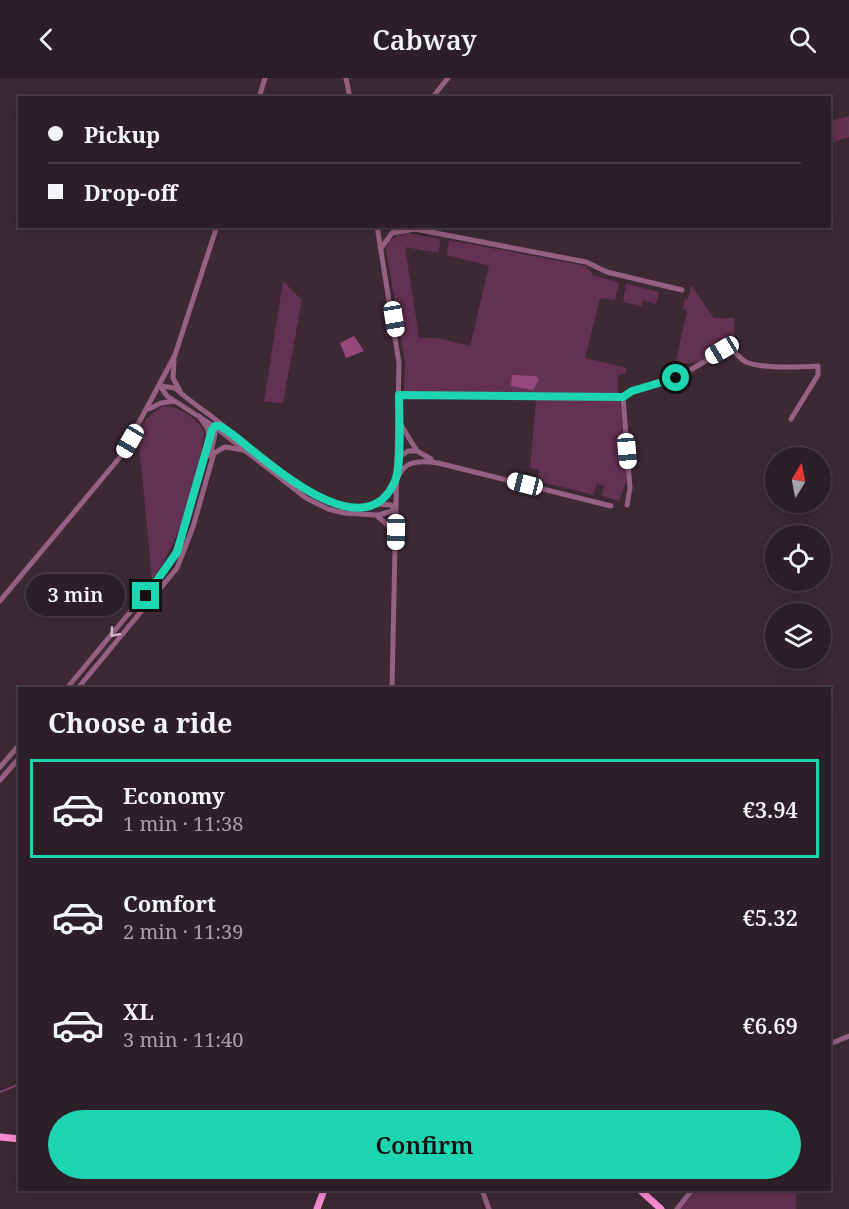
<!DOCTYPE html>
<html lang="en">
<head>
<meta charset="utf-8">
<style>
  body { margin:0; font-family:"Noto Serif",serif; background:#35272f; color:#f1f3f6; height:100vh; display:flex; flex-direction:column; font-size:22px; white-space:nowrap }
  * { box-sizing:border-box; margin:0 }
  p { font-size:20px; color:#a7a2a7 }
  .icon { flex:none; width:33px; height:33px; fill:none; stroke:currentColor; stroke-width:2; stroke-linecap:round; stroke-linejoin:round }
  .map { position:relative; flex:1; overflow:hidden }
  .side { position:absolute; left:18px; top:609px; width:813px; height:504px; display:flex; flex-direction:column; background:#2d1f27; border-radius:0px; box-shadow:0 3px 15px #0003,0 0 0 2px #483d44 }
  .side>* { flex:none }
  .hud { position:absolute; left:18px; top:18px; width:813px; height:132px; border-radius:0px; box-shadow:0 3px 15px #0003,0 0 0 2px #483d44; display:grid; align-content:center; height:132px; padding:0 30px; background:#2d1f27 }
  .needle { width:39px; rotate:10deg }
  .buttons { position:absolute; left:765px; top:369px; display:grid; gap:12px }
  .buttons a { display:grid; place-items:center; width:66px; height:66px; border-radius:50%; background:#2d1f27; box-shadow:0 3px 15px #0003,0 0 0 2px #483d44; font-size:30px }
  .end { position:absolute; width:27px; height:27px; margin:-14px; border:8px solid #1dd5b1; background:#111; box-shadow:0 0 0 3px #111 }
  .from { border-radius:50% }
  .bubble { position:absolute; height:42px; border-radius:21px; background:#2d1f27; box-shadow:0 3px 15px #0003,0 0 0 2px #483d44; font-size:20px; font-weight:600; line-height:42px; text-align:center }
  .car { position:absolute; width:18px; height:36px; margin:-18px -9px; border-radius:8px; box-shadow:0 0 4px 2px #0007; background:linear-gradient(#fff 24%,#345 0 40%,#fff 0 76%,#345 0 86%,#fff 0) }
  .hud b { display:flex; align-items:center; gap:21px; height:57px; font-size:22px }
  .hud b+b { border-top:2px solid #483d44 }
  .hud i { width:15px; height:15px; background:#f1f3f6 }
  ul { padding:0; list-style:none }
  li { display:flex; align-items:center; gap:18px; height:99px; margin:0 12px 9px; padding:0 18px; border:3px solid transparent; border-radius:0px }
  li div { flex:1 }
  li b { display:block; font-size:22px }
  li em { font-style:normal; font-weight:600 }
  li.selected { border-color:#1dd5b1 }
  li>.icon { width:54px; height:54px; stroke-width:1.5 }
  h2 { padding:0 30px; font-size:27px; line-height:72px }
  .action { display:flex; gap:12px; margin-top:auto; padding:12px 30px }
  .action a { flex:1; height:69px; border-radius:36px; background:#1dd5b1; color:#111; font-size:24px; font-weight:600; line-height:69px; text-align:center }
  header { display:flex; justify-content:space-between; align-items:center; height:78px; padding:0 30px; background:#2d1f27; font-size:27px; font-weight:600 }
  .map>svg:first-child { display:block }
  .green { fill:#633151 }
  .water { fill:#97487b }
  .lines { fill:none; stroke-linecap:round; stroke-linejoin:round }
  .stream { stroke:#97487b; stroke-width:1.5 }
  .minor { stroke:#956081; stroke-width:5 }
  .major { stroke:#fa8cd2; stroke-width:7 }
  .oneway { stroke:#d2bbc8 }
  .route { stroke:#1dd5b1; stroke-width:8 }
</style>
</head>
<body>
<header><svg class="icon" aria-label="back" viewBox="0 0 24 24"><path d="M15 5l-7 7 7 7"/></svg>Cabway<svg class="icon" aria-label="search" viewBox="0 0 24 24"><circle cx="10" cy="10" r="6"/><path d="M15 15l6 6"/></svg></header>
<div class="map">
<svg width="849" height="1131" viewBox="0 0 849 1131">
  <rect width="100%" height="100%" fill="#3c2934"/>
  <g class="green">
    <path d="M 849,38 L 849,59 L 830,65 L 830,43 Z"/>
    <path d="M 402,154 L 440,161 L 439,175 L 405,169 L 419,260 L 438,260 L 470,268 L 489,188 L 447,177 L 449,162 L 586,188 L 594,198 L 619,204 L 615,222 L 600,220 L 585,280 L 626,290 L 626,295 L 618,297 L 618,318 L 404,315 L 405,284 L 386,171 L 389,163 Z"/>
    <path d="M 283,203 L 302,222 L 283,325 L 264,324 Z"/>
    <path d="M 626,206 L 659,214 L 656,226 L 643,222 L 641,228 L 623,224 Z"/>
    <path d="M 691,207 L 714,240 L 734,240 L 735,270 L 721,270 L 699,284 L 675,287 L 687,233 L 683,231 L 685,221 L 688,221 Z"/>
    <path d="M 536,321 L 620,322 L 627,402 L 619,423 L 602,418 L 604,408 L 597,406 L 593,417 L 537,403 L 539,392 L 530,390 Z"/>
    <path d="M 163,328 C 177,327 200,341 204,355 C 199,400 179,465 152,502 L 139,365 L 136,362 L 147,340 Z"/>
    <path d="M 695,1112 L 796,1112 L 796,1131 L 679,1131 Z"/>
  </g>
  <g class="water">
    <path d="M 354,258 L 364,273 L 346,280 L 340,265 Z"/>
    <path d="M 512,297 L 536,298 L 539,302 L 533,312 L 511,308 Z"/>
  </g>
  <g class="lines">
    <path class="stream" d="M 0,1014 L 20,1006"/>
    <g class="minor">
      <path d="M 346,0 L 350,20"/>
      <path d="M 259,20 L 265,0"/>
      <path d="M 432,20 L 448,0"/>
      <path d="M 377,148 L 399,285 L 392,610"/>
      <path d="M 382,169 L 392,155 L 415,151 L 586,184 L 607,194 L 682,212"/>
      <path d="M 174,282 L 173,300 L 180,313"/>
      <path d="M 160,308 L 175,310 C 191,325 210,336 226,350 C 253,373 283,399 314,417 C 330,427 359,435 376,426 C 408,410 385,377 438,385 L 611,428"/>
      <path d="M 160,308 L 167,318 L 215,349 L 306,420 L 328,431 L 344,435 L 376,437 L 396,454"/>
      <path d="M 399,317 L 623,319 L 632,313 L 676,300 L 727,271 C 736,272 738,280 746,284 C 762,291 801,289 818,288 L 818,297 L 791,341"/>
      <path d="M 623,319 L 630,410 L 627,427"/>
      <path d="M 149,331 L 161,325 L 174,323"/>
      <path d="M 399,344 L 417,373 L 431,381"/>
      <path d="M 210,378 L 215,356 L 214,347"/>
      <path d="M 398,380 L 408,373 L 417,373"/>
      <path d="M 378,437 L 396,432 L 391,427 L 378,426"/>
      <path d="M 0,523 L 121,378 L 175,277 L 217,148"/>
      <path d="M 67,610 L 170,486 L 186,447 L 209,364 L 208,351 L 199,338"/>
      <path d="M 78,610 L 177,490 L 193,449 L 214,375 L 225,369 L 243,372"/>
      <path d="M 0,689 L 20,666"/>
      <path d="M 0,702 L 20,679"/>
      <path d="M 830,966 L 849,958"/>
      <path d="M 482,1112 L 489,1131"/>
      <path d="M 677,1131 L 692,1112"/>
    </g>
    <g class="major">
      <path d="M 0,1059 L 20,1061"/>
      <path d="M 640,1112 L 661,1131"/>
      <path d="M 317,1131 L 324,1112"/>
    </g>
  </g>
  <defs><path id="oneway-chevron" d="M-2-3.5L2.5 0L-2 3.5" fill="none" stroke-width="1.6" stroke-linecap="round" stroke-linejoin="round" transform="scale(1.5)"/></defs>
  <use class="oneway" href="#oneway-chevron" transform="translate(114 555) rotate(131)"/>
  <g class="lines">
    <path class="route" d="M 146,518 L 177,474 L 212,352 L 215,348 L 220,348 L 232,356 C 266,382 364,475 395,403 C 402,387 399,337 399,317 L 623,319 L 632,313 L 676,300"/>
  </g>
</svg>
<div class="buttons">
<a><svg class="needle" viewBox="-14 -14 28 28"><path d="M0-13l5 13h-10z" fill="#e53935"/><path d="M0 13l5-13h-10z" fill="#a7a2a7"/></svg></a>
<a><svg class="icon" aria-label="locate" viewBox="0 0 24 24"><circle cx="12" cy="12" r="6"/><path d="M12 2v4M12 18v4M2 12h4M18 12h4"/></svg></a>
<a><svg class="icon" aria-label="layers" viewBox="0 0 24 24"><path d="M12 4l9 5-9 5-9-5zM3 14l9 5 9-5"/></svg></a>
</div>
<i class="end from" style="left:676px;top:300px"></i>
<i class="end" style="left:146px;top:518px"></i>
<div class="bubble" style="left:26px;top:496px;width:99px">3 min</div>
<i class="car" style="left:394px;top:241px;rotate:171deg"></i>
<i class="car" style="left:722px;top:272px;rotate:239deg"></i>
<i class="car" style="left:130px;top:363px;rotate:210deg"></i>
<i class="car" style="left:627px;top:373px;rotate:175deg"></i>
<i class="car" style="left:525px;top:406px;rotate:284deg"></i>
<i class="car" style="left:396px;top:454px;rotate:181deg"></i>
<div class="hud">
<b><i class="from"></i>Pickup</b>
<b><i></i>Drop-off</b>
</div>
<section class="side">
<h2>Choose a ride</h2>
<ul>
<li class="selected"><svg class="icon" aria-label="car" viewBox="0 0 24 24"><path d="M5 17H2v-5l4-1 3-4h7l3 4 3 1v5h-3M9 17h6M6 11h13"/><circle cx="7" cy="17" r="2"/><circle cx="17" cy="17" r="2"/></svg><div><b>Economy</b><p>1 min · 11:38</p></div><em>€3.94</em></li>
<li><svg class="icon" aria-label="car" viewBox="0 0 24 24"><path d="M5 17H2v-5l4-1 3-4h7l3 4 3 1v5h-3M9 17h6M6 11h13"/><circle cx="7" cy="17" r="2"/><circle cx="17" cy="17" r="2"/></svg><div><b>Comfort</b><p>2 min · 11:39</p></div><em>€5.32</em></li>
<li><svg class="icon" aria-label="car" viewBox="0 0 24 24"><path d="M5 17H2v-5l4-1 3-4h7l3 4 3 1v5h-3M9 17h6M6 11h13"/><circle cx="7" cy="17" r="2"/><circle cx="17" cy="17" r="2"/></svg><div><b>XL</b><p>3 min · 11:40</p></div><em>€6.69</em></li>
</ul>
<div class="action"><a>Confirm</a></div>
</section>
</div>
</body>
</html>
